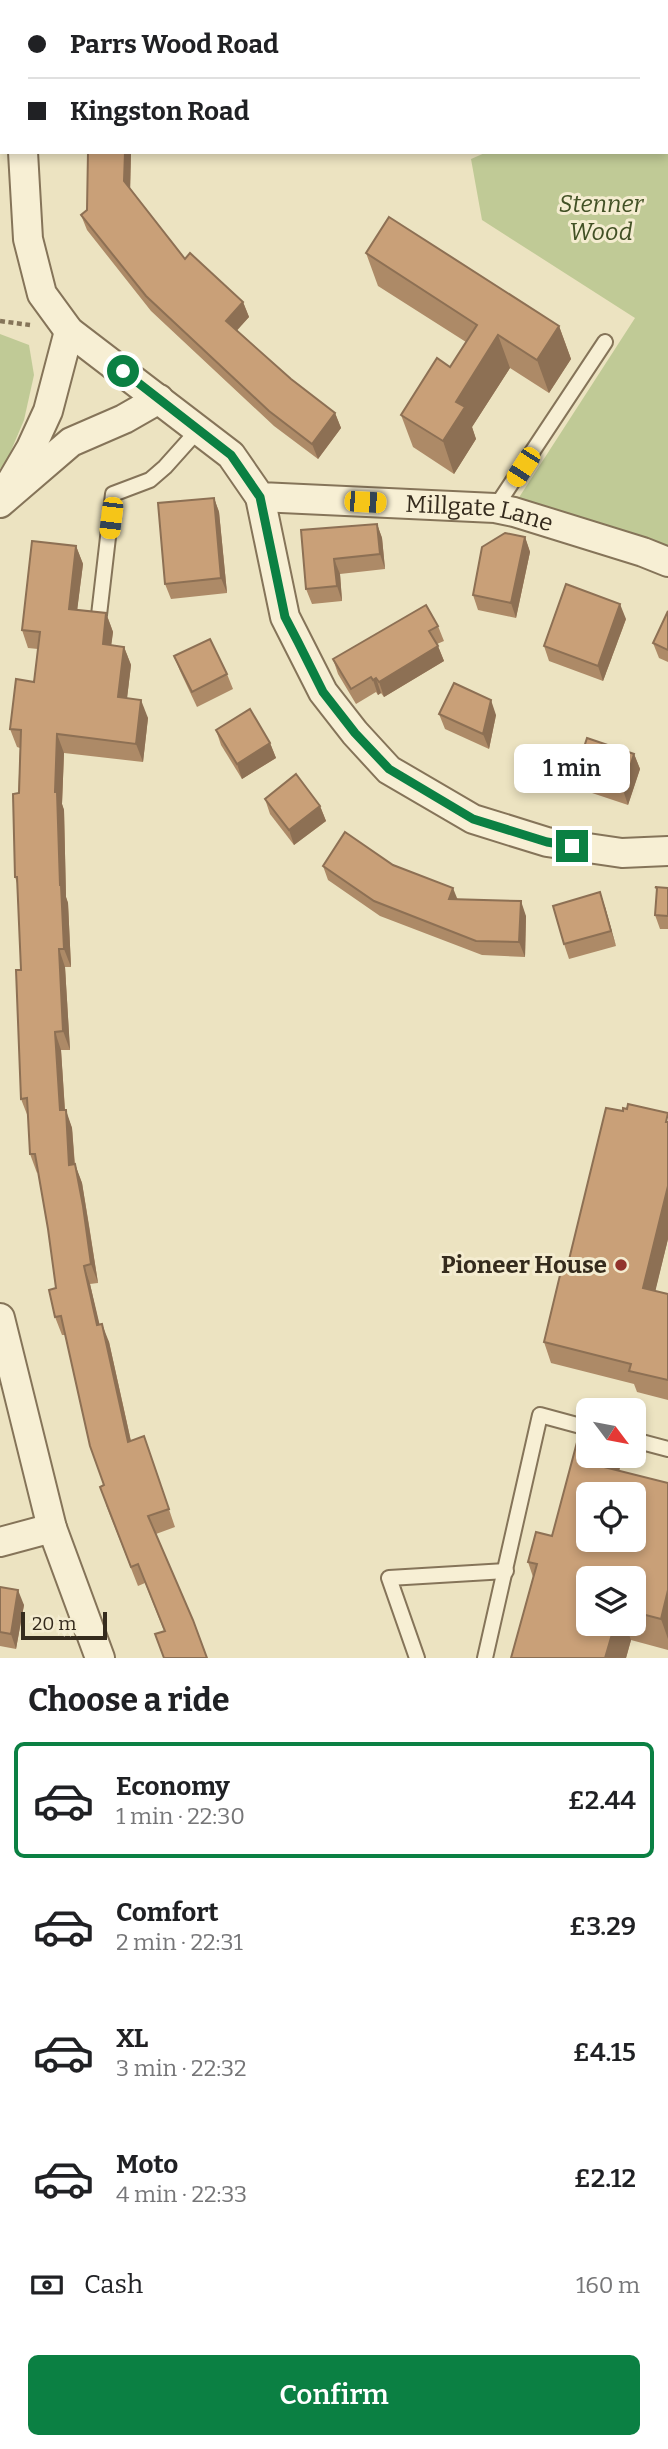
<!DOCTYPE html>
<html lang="en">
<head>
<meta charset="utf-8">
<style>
  body { margin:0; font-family:Bitter,serif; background:#f2f2f2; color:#202124; height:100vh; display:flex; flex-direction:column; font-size:26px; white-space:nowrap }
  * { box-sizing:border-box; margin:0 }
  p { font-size:23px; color:#757577 }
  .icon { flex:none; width:38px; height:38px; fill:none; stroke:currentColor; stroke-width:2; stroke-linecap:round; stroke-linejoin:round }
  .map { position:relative; height:1658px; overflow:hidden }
  .side { display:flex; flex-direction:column; background:#fff; flex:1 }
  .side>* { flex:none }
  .banner { position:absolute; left:0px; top:0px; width:668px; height:154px; box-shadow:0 4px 10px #0003; display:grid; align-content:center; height:154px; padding:0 28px; background:#fff }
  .needle { width:46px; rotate:122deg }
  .tools { position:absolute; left:576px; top:1398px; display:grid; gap:14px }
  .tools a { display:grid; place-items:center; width:70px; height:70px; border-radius:10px; background:#fff; box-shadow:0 4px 10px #0003; font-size:35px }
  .scale { position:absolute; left:21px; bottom:18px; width:86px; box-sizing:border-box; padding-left:7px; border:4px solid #352b1d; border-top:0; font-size:19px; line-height:24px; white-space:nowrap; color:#352b1d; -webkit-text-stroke:5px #f4ecd0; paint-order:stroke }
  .end { position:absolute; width:32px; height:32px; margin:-16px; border:9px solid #0b8043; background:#fff; box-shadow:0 0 0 4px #fff }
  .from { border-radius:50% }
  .bubble { position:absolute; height:49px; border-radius:10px; background:#fff; box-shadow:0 4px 10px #0003; font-size:23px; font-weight:600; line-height:49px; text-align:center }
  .car { position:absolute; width:21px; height:42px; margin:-21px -10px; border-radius:9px; box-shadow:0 0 5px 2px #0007; background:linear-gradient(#f5c518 24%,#345 0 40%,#f5c518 0 76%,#345 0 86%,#f5c518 0) }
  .banner b { display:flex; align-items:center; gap:24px; height:66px; font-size:26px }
  .banner b+b { border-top:2px solid #e0e0e0 }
  .banner i { width:18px; height:18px; background:#202124 }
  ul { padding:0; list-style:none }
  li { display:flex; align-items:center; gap:21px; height:116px; margin:0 14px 10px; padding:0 14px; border:4px solid transparent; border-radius:10px }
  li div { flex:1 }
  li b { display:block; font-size:26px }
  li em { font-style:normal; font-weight:600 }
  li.current { border-color:#0b8043 }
  li>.icon { width:63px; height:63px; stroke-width:1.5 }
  h2 { padding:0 28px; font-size:32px; line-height:84px }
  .pay { display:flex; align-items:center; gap:18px; height:77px; padding:0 28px; font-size:26px }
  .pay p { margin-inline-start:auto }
  .button { display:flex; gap:14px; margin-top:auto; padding:14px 28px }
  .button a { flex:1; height:80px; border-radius:10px; background:#0b8043; color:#fff; font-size:28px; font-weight:600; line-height:80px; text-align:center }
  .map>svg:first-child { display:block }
  .green { fill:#c0ca96 }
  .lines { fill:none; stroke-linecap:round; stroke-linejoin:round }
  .lane-casing { stroke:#857459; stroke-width:18 }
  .street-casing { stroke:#857459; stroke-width:32 }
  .path { stroke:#857459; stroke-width:4.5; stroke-dasharray:5 3.5; stroke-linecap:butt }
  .lane { stroke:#f7efd4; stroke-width:14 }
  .street { stroke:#f7efd4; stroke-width:28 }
  .wall { fill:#ad8a67; fill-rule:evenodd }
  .shaded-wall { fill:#8d7054 }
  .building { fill:#c9a078; stroke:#8d7054; stroke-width:2; fill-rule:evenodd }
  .route { stroke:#0b8043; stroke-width:9 }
  .poi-dot { fill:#92332c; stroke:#f4ecd0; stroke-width:2.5 }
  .labels { text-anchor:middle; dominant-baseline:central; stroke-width:6; stroke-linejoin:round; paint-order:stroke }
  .park-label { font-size:24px; font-style:italic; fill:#425125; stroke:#f4ecd0 }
  .street-label { font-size:24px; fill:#352b1d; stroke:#f4ecd0 }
  .poi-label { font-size:24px; font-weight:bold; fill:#352b1d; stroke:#f4ecd0; text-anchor:end }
</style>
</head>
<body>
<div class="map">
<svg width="668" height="1658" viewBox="0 0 668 1658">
  <rect width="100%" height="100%" fill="#ece3c1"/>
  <g class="green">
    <path d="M 525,0 L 668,0 L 668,549 L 612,527 L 518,499 L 635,318 L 482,220 L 471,159 L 487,152 L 667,152 L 667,2 Z"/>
    <path d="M 0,334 L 29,345 L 34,375 L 24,420 L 5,465 L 0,469 Z"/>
  </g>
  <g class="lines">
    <g class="lane-casing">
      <g id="lane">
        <path d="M 495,508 L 605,342"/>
        <path d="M 99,615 L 113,494 L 150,480 L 165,467 L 199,429"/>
        <path d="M 634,1440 L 668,1449"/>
        <path d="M 417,1658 L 389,1578 L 506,1571"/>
        <path d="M 485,1658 L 540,1415 L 588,1428"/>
      </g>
    </g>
    <g class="street-casing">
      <g id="street">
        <path d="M 370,0 L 371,2"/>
        <path d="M 30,2 L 30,0"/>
        <path id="s1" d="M 23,152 L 28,239 L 42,294 L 69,331 L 231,455 L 260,497 L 495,508 L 514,512 L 643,552 L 668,562"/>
        <path d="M 10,484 L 31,448 L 48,411 L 69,331"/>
        <path d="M 260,497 L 285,617 L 323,692 L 355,733 L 389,770 L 473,819 L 547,842 L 622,853 L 668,851"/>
        <path d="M 0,503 L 71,442 L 124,419 L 159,399"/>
        <path d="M 0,1318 L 52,1528 L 100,1658"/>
        <path d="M 0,1542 L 52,1528"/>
      </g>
    </g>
    <g class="path">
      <path d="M 599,0 L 600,2"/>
      <path d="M 667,128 L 668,129"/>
      <path d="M 0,321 L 30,325"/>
    </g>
    <use href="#lane" class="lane"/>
    <use href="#street" class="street"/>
  </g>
  <g class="wall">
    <path d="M 407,0 L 455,0 L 456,2 L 407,2 Z"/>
    <path d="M 88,152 L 131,152 L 130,188 L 185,259 L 243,302 L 249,317 L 237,330 L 291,379 L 335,413 L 341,428 L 318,459 L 274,426 L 151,311 L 87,230 L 81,215 L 87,210 Z"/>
    <path d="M 366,253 L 559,326 L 571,359 L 549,393 L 510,368 L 472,427 L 476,439 L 454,474 L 413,447 L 401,415 L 450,367 L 466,342 L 378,286 Z"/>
    <path d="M 214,498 L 219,512 L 227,593 L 171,599 L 165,584 Z"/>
    <path d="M 377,524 L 382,538 L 385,569 L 340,574 L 342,601 L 312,604 L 306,589 L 301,530 Z"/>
    <path d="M 525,537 L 530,552 L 516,618 L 478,610 L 473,595 Z"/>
    <path d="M 76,546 L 83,564 L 77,610 L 106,613 L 113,632 L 111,645 L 124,647 L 131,665 L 127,698 L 148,718 L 143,762 L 64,753 L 62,804 L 64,810 L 66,897 L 68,903 L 71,967 L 65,967 L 70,1050 L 61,1050 L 65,1110 L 72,1128 L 75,1165 L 82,1183 L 89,1225 L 98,1283 L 90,1284 L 99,1324 L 109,1342 L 131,1441 L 144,1436 L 175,1527 L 156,1534 L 164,1631 L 145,1583 L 138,1586 L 106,1505 L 104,1485 L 65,1335 L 62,1335 L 55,1317 L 56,1288 L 48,1229 L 38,1172 L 37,1173 L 30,1154 L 28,1117 L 21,1099 L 21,970 L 17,883 L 15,877 L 20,748 L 17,747 L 10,729 L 34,682 L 38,649 L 28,648 L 22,630 Z"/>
    <path d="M 668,611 L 668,662 L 659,658 L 653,643 Z"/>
    <path d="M 626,619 L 603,681 L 549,661 L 544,646 Z"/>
    <path d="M 438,626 L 444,641 L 437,644 L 444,661 L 384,697 L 381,693 L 378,695 L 376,692 L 356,704 L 338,674 L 333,659 Z"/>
    <path d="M 174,656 L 227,674 L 233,689 L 197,707 L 180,671 Z"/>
    <path d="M 439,714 L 496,715 L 489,749 L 445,729 Z"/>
    <path d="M 216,730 L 270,743 L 276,758 L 242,779 L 221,745 Z"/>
    <path d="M 634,754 L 640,769 L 628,805 L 580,789 L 575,775 Z"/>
    <path d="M 265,799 L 320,806 L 326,821 L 294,845 L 270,814 Z"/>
    <path d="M 393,865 L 458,899 L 526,916 L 525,957 L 482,955 L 380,916 L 328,880 L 323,866 Z"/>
    <path d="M 655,887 L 668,888 L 668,929 L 660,929 L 655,915 L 657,891 Z"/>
    <path d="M 605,907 L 616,946 L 569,959 L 564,944 Z"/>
    <path d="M 623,1111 L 668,1239 L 655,1291 L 668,1294 L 668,1400 L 637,1392 L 634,1384 L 551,1363 L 544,1342 L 566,1272 Z"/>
    <path d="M 584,1416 L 588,1417 L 588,1456 L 623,1456 L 619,1471 L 668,1483 L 668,1650 L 631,1640 L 626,1658 L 511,1658 L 533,1577 L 528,1562 L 536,1532 L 552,1536 ZM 588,1494 L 634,1494 L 634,1540 L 588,1540 ZM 588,1578 L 634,1578 L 634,1624 L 588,1624 Z"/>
    <path d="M 0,1587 L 24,1605 L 16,1649 L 0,1646 Z"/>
  </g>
  <g class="shaded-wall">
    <path d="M 125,152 L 131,152 L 130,196 L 124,181 Z"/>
    <path d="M 243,302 L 249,317 L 232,336 L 226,321 Z"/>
    <path d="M 559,326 L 571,359 L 549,393 L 537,360 Z"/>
    <path d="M 498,335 L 510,368 L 472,427 L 476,439 L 454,474 L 443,441 L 456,402 Z"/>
    <path d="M 335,413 L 341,428 L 318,459 L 312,444 Z"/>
    <path d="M 214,498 L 219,512 L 227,593 L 221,578 Z"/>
    <path d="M 377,524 L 382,538 L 385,569 L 380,554 Z"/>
    <path d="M 525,537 L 530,552 L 516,618 L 511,603 Z"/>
    <path d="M 76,546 L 83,564 L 75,627 L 69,609 Z"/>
    <path d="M 334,559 L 340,574 L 342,601 L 337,586 Z"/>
    <path d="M 620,604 L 626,619 L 603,681 L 598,666 Z"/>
    <path d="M 106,613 L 113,632 L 109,663 L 103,644 Z"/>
    <path d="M 438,646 L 444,661 L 384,697 L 379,682 Z"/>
    <path d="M 124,647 L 131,665 L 125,715 L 118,697 Z"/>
    <path d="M 376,678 L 381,693 L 378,695 L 373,680 Z"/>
    <path d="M 141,700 L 148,718 L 143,762 L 136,744 Z"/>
    <path d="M 491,700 L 496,715 L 489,749 L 483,734 Z"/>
    <path d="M 57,734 L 64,753 L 62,804 L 64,810 L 66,897 L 68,903 L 71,967 L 64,949 L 60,885 L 55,792 Z"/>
    <path d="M 270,743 L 276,758 L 242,779 L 237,764 Z"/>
    <path d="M 634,754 L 640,769 L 628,805 L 623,790 Z"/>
    <path d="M 320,806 L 326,821 L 294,845 L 289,830 Z"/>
    <path d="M 453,888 L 459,903 L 449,899 Z"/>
    <path d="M 600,892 L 605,907 L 616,946 L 611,931 Z"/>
    <path d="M 521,901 L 526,916 L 525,957 L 519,942 Z"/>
    <path d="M 59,949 L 65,967 L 70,1050 L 63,1031 Z"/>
    <path d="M 55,1032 L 61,1050 L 66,1128 L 60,1110 Z"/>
    <path d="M 66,1110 L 72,1128 L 76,1184 L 69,1165 Z"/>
    <path d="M 75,1164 L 82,1183 L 98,1283 L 91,1264 Z"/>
    <path d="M 668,1186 L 668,1239 L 651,1309 L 643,1288 Z"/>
    <path d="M 84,1266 L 90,1284 L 104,1343 L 97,1325 Z"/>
    <path d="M 102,1324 L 109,1342 L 135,1460 L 128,1442 Z"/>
    <path d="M 602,1456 L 623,1456 L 613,1494 L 600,1466 Z"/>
    <path d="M 18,1590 L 24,1605 L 16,1649 L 11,1634 Z"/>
    <path d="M 668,1590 L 668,1639 L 661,1619 Z"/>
    <path d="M 615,1624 L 625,1624 L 631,1640 L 626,1658 L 605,1658 Z"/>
  </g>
  <g class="building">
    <rect x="160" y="0" width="55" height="2"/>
    <path d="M 411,0 L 446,0 L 447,2 L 411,2 Z"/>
    <path d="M 88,152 L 125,152 L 124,181 L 185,259 L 190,253 L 243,302 L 226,321 L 291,379 L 335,413 L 312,444 L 269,411 L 146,296 L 81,215 L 87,210 Z"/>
    <path d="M 389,217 L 559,326 L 537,360 L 498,335 L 456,402 L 465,407 L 443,441 L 401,415 L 437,358 L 450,367 L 477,325 L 366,253 Z"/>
    <path d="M 214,498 L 221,578 L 165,584 L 158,503 Z"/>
    <path d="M 377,524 L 380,554 L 334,559 L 337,586 L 306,589 L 301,530 Z"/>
    <path d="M 505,533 L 525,537 L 511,603 L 473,595 L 482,547 Z"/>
    <path d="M 32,541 L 76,546 L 69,609 L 106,613 L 103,644 L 124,647 L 118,697 L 141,700 L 136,744 L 57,734 L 55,792 L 57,792 L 60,885 L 61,885 L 64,949 L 59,949 L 63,1031 L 55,1032 L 60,1110 L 66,1110 L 69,1165 L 75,1164 L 83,1206 L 91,1264 L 84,1266 L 97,1325 L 102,1324 L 128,1442 L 144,1436 L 169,1509 L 148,1516 L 193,1620 L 207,1658 L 164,1658 L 155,1634 L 165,1631 L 138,1564 L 131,1567 L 100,1487 L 104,1485 L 90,1446 L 61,1316 L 55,1317 L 49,1290 L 56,1288 L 48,1229 L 35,1154 L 30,1154 L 27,1098 L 21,1099 L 16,970 L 21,970 L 17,877 L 15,877 L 13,794 L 19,793 L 21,730 L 10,729 L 16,679 L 34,682 L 40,632 L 22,630 Z"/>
    <path d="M 566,584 L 620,604 L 598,666 L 544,646 Z"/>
    <path d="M 426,605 L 438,626 L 429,631 L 438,646 L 379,682 L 376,678 L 373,680 L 371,677 L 351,689 L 333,659 Z"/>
    <path d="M 668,611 L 668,650 L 653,643 Z"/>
    <path d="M 210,639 L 227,674 L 192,692 L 174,656 Z"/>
    <path d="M 454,683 L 491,700 L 483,734 L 439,714 Z"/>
    <path d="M 250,709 L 270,743 L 237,764 L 216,730 Z"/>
    <path d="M 587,738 L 634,754 L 623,790 L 575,775 Z"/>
    <path d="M 296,774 L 320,806 L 289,830 L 265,799 Z"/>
    <path d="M 345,832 L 393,865 L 453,888 L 449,899 L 521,901 L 519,942 L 476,941 L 374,901 L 323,866 Z"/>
    <path d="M 655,887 L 668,888 L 668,916 L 655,915 L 657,888 Z"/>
    <path d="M 600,892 L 611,931 L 564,944 L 553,906 Z"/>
    <path d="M 628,1104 L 668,1113 L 666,1122 L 668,1122 L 668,1186 L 643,1288 L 668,1294 L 668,1380 L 629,1371 L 631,1364 L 544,1342 L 561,1271 L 566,1272 L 606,1108 L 623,1111 L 623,1108 L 627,1109 Z"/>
    <path d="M 584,1416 L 588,1417 L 588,1456 L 602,1456 L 600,1466 L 668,1483 L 668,1590 L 661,1619 L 634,1612 L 634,1578 L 588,1578 L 588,1624 L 615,1624 L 605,1658 L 511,1658 L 537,1564 L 528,1562 L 536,1532 L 552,1536 ZM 588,1494 L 634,1494 L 634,1540 L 588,1540 Z"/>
    <path d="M 0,1587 L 18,1590 L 11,1634 L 0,1632 Z"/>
  </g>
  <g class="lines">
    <path class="route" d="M 123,371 L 231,455 L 260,497 L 285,617 L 298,642 L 323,692 L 355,733 L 389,769 L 473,819 L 547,842 L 572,846"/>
  </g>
  <circle class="poi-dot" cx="621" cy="1265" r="7"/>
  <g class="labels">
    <g class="park-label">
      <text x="601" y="204">Stenner<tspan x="601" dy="28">Wood</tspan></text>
    </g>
    <g class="street-label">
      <text stroke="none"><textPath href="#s1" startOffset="665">Millgate Lane</textPath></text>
    </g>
    <g class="poi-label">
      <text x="607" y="1265">Pioneer House</text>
    </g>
  </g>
</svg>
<div class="tools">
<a><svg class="needle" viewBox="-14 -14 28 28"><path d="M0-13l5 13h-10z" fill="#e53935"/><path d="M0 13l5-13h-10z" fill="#757577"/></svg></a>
<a><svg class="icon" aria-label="locate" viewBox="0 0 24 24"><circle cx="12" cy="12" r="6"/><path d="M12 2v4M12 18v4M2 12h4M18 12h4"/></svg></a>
<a><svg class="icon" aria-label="layers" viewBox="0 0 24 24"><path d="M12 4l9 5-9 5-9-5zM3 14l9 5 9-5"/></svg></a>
</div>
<div class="scale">20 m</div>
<i class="end from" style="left:123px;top:371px"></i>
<i class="end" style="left:572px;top:846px"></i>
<div class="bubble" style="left:514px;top:744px;width:116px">1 min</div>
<i class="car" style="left:523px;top:467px;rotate:213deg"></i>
<i class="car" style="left:365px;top:502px;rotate:93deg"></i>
<i class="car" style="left:111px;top:518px;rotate:187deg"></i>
<div class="banner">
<b><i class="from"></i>Parrs Wood Road</b>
<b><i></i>Kingston Road</b>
</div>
</div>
<section class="side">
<h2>Choose a ride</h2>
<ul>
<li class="current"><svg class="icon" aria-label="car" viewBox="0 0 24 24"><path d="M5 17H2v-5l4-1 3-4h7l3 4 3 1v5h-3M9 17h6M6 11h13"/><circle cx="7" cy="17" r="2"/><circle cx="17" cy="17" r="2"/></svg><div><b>Economy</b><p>1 min · 22:30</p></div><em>£2.44</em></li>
<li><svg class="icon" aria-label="car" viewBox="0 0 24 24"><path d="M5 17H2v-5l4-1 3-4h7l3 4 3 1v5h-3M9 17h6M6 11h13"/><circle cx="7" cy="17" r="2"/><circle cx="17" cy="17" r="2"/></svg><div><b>Comfort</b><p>2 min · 22:31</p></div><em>£3.29</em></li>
<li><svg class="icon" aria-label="car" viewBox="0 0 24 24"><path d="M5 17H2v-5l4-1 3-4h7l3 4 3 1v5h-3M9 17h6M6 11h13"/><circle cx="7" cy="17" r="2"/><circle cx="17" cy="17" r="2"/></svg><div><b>XL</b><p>3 min · 22:32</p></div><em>£4.15</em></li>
<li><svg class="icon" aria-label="car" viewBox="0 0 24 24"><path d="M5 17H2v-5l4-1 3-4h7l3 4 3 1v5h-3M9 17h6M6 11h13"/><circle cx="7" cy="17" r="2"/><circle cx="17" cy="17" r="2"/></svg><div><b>Moto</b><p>4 min · 22:33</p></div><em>£2.12</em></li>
</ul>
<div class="pay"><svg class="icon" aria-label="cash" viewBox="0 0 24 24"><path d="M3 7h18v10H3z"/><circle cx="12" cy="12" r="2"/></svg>Cash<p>160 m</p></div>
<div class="button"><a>Confirm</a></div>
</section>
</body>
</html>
